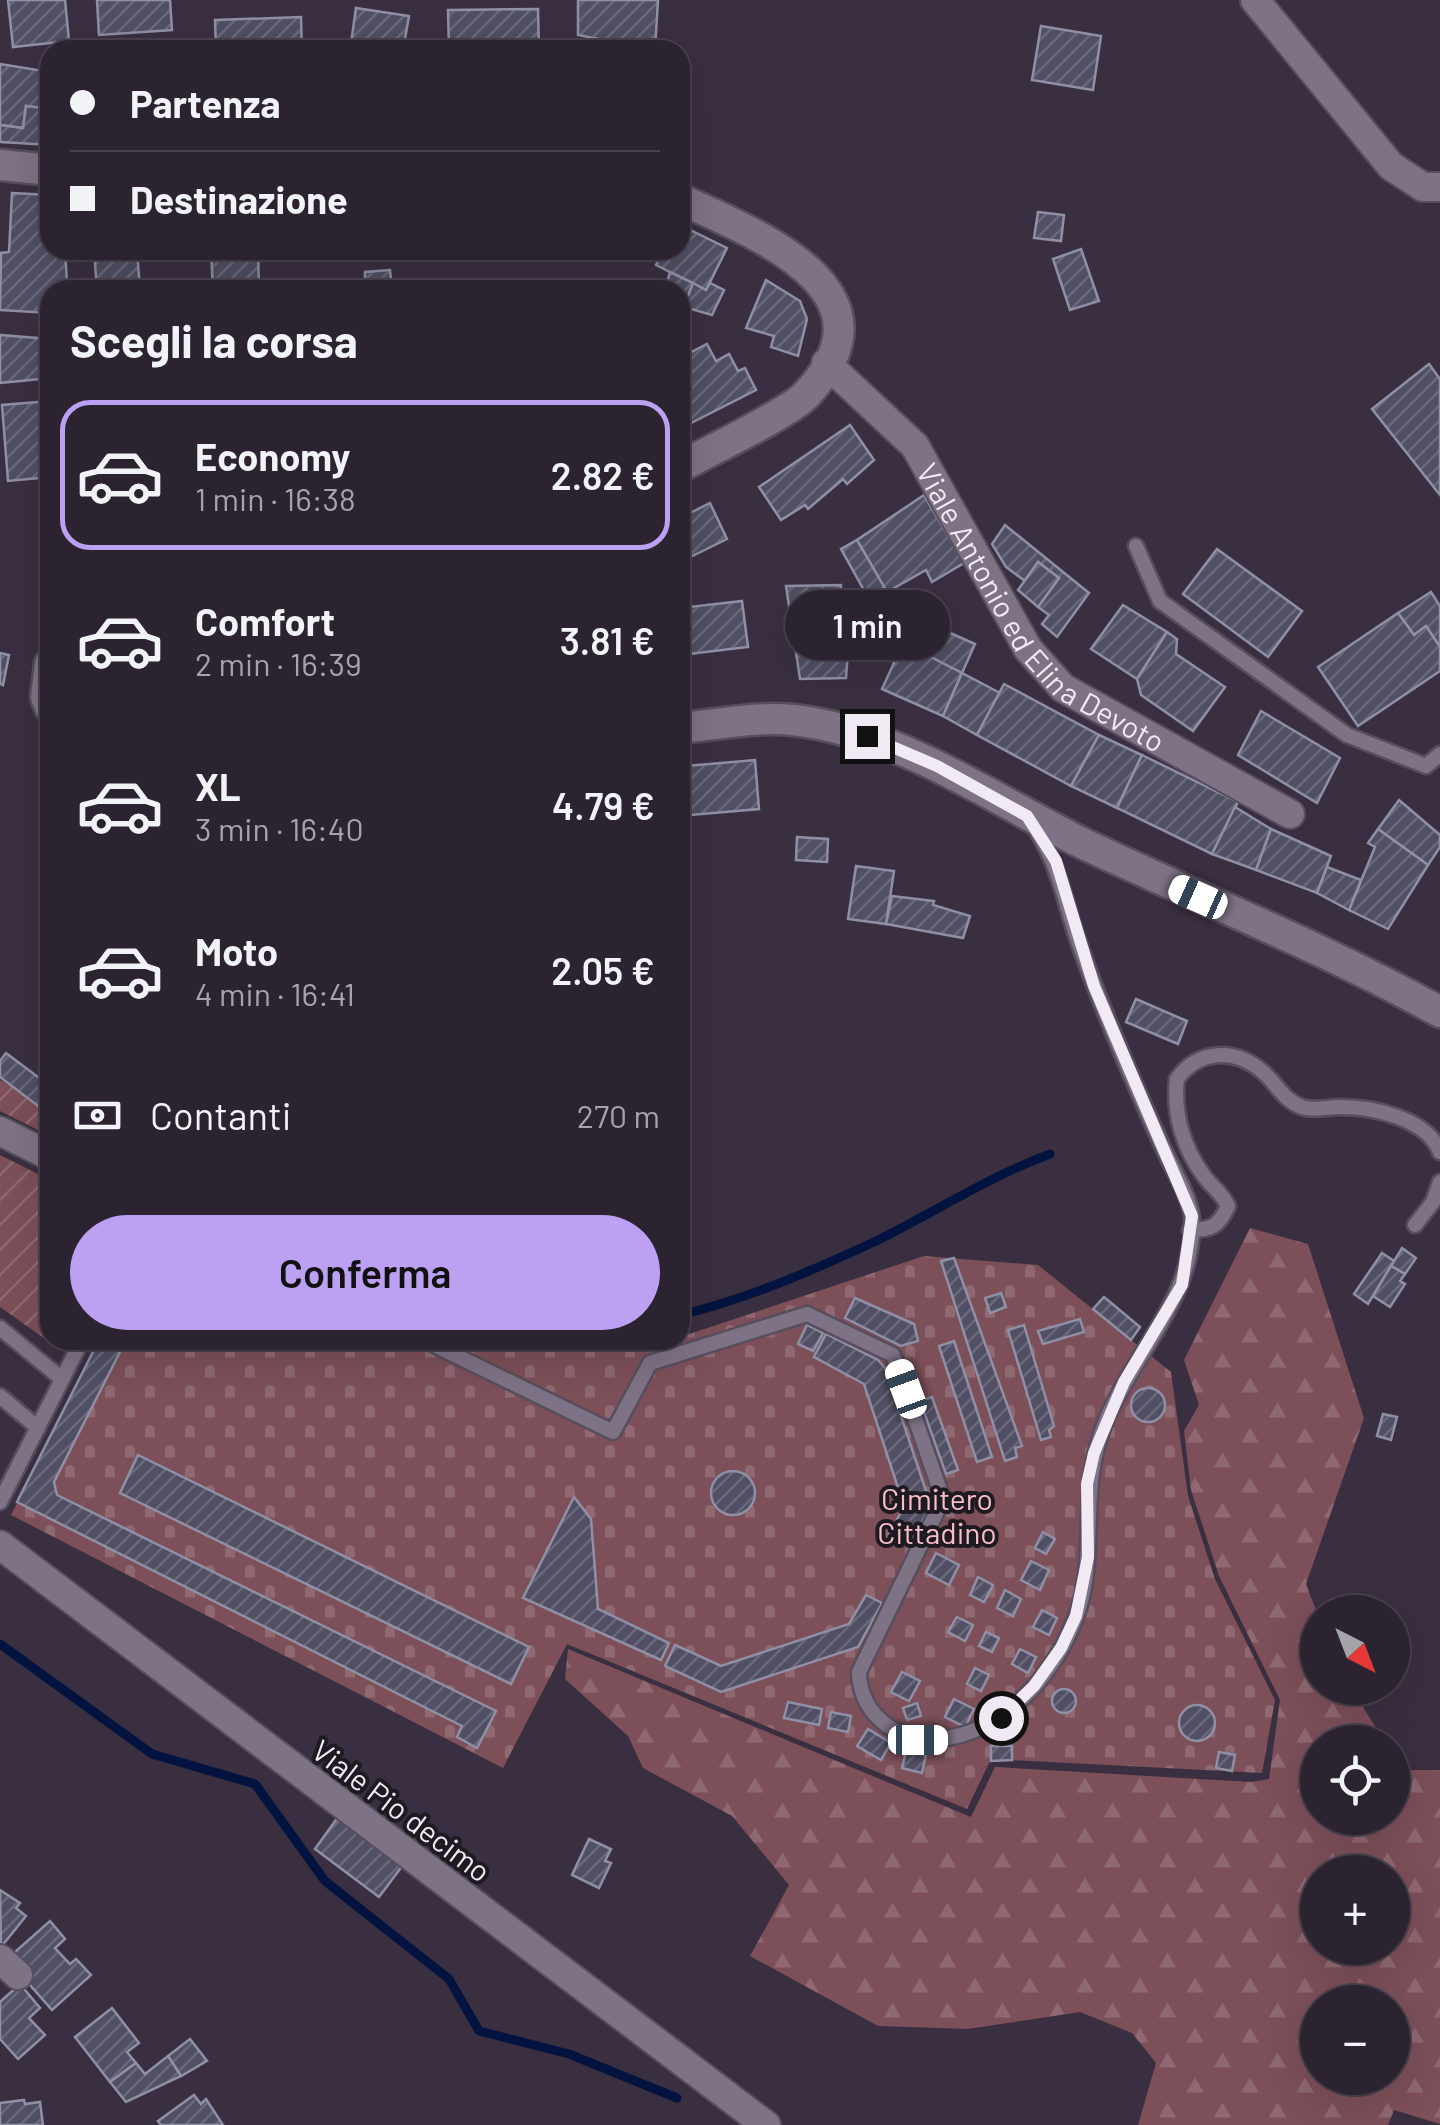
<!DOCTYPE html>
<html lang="it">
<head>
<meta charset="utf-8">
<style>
  body { margin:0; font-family:Barlow,sans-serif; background:#382f3c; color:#f1f3f6; height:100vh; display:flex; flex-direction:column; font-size:38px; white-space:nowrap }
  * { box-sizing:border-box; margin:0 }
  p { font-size:32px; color:#a6a4ab }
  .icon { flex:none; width:55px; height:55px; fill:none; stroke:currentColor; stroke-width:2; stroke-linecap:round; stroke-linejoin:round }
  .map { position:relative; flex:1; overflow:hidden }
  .details { position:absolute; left:40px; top:280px; width:650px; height:1070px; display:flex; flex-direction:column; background:#2c2330; border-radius:30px; box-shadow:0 10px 40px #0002,0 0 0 2px #48404c }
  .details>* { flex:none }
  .guide { position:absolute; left:40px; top:40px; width:650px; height:220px; border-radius:30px; box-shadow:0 10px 40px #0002,0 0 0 2px #48404c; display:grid; align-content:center; height:220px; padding:0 30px; background:#2c2330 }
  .needle { width:65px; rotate:138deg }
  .buttons { position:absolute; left:1300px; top:1595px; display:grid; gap:20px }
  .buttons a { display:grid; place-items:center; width:110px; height:110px; border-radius:50%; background:#2c2330; box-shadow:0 10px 40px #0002,0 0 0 2px #48404c; font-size:50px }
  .end { position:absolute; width:45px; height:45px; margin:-22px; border:12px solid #f1eaf5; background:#111; box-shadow:0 0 0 5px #111 }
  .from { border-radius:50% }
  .bubble { position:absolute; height:70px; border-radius:35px; background:#2c2330; box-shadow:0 10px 40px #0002,0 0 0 2px #48404c; font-size:32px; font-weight:600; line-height:70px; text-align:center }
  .car { position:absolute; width:30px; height:60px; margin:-30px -15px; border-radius:12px; box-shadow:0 0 8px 2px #0007; background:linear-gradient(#fff 24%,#345 0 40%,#fff 0 76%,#345 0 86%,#fff 0) }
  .guide b { display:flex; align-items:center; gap:35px; height:95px; font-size:38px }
  .guide b+b { border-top:2px solid #48404c }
  .guide i { width:25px; height:25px; background:#f1f3f6 }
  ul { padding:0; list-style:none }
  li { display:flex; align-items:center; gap:30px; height:150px; margin:0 20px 15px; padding:0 10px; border:5px solid transparent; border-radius:30px }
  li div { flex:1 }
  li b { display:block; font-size:38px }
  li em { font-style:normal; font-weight:600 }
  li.active { border-color:#bca0f2 }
  li>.icon { width:90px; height:90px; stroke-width:1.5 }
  h2 { padding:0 30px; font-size:45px; line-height:120px }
  .pay { display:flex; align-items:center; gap:25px; height:110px; padding:0 30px; font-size:38px }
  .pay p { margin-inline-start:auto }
  .action { display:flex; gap:20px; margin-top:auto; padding:20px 30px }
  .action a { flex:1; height:115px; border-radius:60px; background:#bca0f2; color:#111; font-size:40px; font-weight:600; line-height:115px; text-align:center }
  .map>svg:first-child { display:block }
  .forest { fill:url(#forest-firs); fill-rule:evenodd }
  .cemetery { fill:url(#cemetery-stones) }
  .garden { fill:url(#garden-furrows) }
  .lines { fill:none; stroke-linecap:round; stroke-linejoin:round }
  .stream { stroke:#01133e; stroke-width:9 }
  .building { fill:url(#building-hatch); stroke:#8f8fa5; stroke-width:2.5 }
  .service-casing { stroke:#574e5d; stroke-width:19 }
  .minor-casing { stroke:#574e5d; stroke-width:32 }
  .tertiary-casing { stroke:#574e5d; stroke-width:35 }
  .service { stroke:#7e7285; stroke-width:14 }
  .minor { stroke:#7e7285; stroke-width:28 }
  .tertiary { stroke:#7e7285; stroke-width:30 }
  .route { stroke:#f1eaf5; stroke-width:12 }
  .labels { text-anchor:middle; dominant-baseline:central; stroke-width:8; stroke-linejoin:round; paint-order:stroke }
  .street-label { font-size:30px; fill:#f1eaf5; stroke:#1e1a21 }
  .park-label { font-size:30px; fill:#fabeca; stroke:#1e1a21 }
</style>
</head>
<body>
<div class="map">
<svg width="1440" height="2125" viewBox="0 0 1440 2125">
  <defs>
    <pattern id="forest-firs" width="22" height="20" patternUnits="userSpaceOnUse" patternTransform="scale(2.5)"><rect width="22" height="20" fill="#7c4f59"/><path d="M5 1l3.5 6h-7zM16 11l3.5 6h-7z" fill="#8f6871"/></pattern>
    <pattern id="cemetery-stones" width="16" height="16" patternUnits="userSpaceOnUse" patternTransform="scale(2.5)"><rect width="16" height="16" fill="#7c4f59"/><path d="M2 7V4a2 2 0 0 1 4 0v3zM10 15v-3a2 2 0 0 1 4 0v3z" fill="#8f6871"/></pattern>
    <pattern id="garden-furrows" width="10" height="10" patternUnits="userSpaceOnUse" patternTransform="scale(2.5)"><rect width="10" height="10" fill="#7c4f59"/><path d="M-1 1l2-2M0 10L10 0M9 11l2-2" fill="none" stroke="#8f6871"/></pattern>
    <pattern id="building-hatch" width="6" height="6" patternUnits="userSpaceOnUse" patternTransform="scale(2.5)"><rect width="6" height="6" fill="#504f63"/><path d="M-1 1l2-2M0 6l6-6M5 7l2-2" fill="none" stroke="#6a687a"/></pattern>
  </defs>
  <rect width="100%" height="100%" fill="#3a2f40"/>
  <path class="forest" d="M 1250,1228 L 1308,1244 L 1364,1418 L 1306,1584 L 1317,1613 L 1318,1688 L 1351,1688 L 1385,1742 L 1318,1742 L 1318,1818 L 1392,1818 L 1393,1755 L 1402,1770 L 1440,1770 L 1440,2124 L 1394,2110 L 1388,2125 L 1138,2125 L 1156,2063 L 1132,2033 L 1080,2012 L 968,2029 L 878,2026 L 750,1956 L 789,1885 L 732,1816 L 643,1768 L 628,1736 L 565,1679 L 568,1649 L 971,1817 L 995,1767 L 1251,1782 L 1269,1779 L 1280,1700 L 1219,1576 L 1191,1490 L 1184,1431 L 1199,1405 L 1184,1360 ZM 1318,1872 L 1392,1872 L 1392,1948 L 1318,1948 ZM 1318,2002 L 1392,2002 L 1392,2078 L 1318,2078 Z"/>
  <path class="cemetery" d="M 924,1256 L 1038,1265 L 1171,1372 L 1188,1496 L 1215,1579 L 1275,1700 L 1262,1773 L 991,1759 L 967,1809 L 567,1644 L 503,1768 L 11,1515 L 99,1340 L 640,1340 L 653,1346 Z"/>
  <g class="garden">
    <path d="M 0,1080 L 50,1107 L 50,1136 L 0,1111 Z"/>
    <path d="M 0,1155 L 50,1180 L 50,1340 L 64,1340 L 58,1348 L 0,1307 Z"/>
  </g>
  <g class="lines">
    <g class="stream">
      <path d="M 680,1315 C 747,1299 814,1270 876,1241 C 935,1212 988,1177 1050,1154"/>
      <path d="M 0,1644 L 152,1754 L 255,1784 L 325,1881 L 449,1979 L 479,2031 L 569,2054 L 677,2098"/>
    </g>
  </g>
  <g class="building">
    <path d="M 8,0 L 65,0 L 69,41 L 13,47 Z"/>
    <path d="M 97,0 L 170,0 L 172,30 L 99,35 Z"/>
    <path d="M 578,0 L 658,0 L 655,50 L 578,35 Z"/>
    <path d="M 356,8 L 409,16 L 403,50 L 350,50 Z"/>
    <path d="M 538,9 L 539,50 L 449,50 L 448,10 Z"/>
    <path d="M 301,17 L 302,50 L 216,50 L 215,20 Z"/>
    <path d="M 1041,26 L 1101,36 L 1093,90 L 1032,80 Z"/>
    <path d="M 0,64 L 50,72 L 50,109 L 26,106 L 23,128 L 0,125 Z"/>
    <path d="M 26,106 L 50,109 L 50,145 L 0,142 L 0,125 L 23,128 Z"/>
    <path d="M 12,193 L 50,195 L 50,250 L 65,250 L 67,282 L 72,286 L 72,290 L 50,290 L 50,313 L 0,310 L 1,253 L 9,252 Z"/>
    <path d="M 1038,212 L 1064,215 L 1061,241 L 1034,238 Z"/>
    <path d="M 680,225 L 727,248 L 706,290 L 656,265 L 663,250 L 680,250 Z"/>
    <path d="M 1081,249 L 1099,301 L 1070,310 L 1053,259 Z"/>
    <path d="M 94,250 L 137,250 L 140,290 L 97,290 Z"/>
    <path d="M 211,250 L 258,250 L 259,290 L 213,290 Z"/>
    <path d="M 390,270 L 392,290 L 335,290 L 335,282 L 365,281 L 365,272 Z"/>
    <path d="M 670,272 L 693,283 L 684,307 L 680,305 L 680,290 L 665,290 Z"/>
    <path d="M 766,280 L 800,301 L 807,319 L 798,356 L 771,347 L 774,336 L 746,328 Z"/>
    <path d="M 544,281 L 590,290 L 542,290 Z"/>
    <path d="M 485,282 L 486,290 L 430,290 L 430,285 Z"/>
    <path d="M 693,283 L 706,290 L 710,283 L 724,290 L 712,315 L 684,307 Z"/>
    <path d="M 0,335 L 50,339 L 50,378 L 0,383 Z"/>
    <path d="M 707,344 L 716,361 L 729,354 L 738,371 L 745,368 L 756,390 L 687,425 L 680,411 L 680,402 L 686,399 L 680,388 L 684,385 L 680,358 Z"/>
    <path d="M 1429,364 L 1440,379 L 1440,495 L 1372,409 Z"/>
    <path d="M 50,401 L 50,477 L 8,481 L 2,405 Z"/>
    <path d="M 850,425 L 874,460 L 847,484 L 843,479 L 808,509 L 805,505 L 781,520 L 759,487 Z"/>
    <path d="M 924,495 L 964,563 L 932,582 L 926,570 L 887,592 L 857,540 Z"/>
    <path d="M 710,503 L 727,539 L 680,562 L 680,518 Z"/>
    <path d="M 1005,525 L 1089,593 L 1057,637 L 1042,624 L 1049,615 L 1038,607 L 1059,578 L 1038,562 L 1025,581 L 1006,567 L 992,544 Z"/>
    <path d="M 857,540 L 887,592 L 870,601 L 841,549 Z"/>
    <path d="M 1217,549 L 1302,611 L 1268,657 L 1183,594 Z"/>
    <path d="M 1038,562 L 1059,578 L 1038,607 L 1018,590 Z"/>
    <path d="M 841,585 L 840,601 L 852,600 L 846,678 L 800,679 L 786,586 Z"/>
    <path d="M 1431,592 L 1440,606 L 1440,647 L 1426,626 L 1414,635 L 1398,613 Z"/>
    <path d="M 742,601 L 748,647 L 680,655 L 680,608 Z"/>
    <path d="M 1123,605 L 1167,632 L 1137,679 L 1091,649 Z"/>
    <path d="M 1398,613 L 1414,635 L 1426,626 L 1440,647 L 1440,671 L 1358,726 L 1318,667 Z"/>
    <path d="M 914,617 L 975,644 L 962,673 L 903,643 Z"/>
    <path d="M 1167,632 L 1177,639 L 1176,654 L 1225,687 L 1193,731 L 1141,695 L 1137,679 Z"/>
    <path d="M 903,643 L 962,673 L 943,716 L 882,689 Z"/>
    <path d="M 0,653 L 9,655 L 3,685 L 0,684 Z"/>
    <path d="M 962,673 L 1000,693 L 977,735 L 943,716 Z"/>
    <path d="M 1004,684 L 1099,735 L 1071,786 L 977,735 Z"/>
    <path d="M 1261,711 L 1340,758 L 1317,803 L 1238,755 Z"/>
    <path d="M 1099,735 L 1142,755 L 1117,808 L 1071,786 Z"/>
    <path d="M 1142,755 L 1238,802 L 1212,854 L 1117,808 Z"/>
    <path d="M 755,760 L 759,809 L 691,815 L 686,766 Z"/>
    <path d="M 1399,800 L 1440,835 L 1440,847 L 1428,865 L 1378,829 Z"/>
    <path d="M 1235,807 L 1271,829 L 1256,870 L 1212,854 Z"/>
    <path d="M 1271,829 L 1331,856 L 1317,893 L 1256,870 Z"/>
    <path d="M 1378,829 L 1428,865 L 1388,929 L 1349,910 L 1375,847 L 1368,843 Z"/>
    <path d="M 797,837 L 828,839 L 827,862 L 796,860 Z"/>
    <path d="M 856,866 L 894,871 L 886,924 L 848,919 Z"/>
    <path d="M 1327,867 L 1361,880 L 1349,910 L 1317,893 Z"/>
    <path d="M 892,896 L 934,901 L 933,905 L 970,916 L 963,938 L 886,924 Z"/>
    <path d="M 1136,999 L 1187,1021 L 1178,1044 L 1126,1022 Z"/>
    <path d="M 6,1053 L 50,1086 L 50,1115 L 0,1077 L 0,1061 Z"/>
    <path d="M 1402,1248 L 1416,1258 L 1405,1274 L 1391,1266 Z"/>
    <path d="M 1382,1253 L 1394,1261 L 1368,1304 L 1354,1294 Z"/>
    <path d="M 954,1258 L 1022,1446 L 1015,1448 L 1017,1457 L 1005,1461 L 941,1261 Z"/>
    <path d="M 1391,1266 L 1405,1274 L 1400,1281 L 1405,1284 L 1390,1307 L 1373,1296 Z"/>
    <path d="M 1001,1293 L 1006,1307 L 990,1313 L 985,1298 Z"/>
    <path d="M 1104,1297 L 1140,1327 L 1131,1340 L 1093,1309 Z"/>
    <path d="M 855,1298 L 914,1324 L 918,1341 L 901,1346 L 845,1318 Z"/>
    <path d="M 1080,1319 L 1084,1332 L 1043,1344 L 1038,1331 Z"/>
    <path d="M 807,1325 L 823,1333 L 813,1351 L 798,1344 Z"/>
    <path d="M 1024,1325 L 1054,1426 L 1049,1430 L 1051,1437 L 1041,1440 L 1008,1330 Z"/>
    <path d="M 826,1334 L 878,1360 L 885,1368 L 931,1506 L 909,1544 L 889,1535 L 904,1506 L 864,1384 L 814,1357 Z"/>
    <path d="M 99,1340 L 126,1340 L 54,1482 L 57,1495 L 496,1711 L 477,1748 L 457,1737 L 462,1726 L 17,1502 Z"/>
    <path d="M 954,1341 L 992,1457 L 977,1462 L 939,1346 Z"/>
    <circle cx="1148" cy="1405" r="17"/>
    <path d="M 932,1397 L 958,1470 L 946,1474 L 920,1401 Z"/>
    <path d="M 1383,1414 L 1397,1417 L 1391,1440 L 1377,1436 Z"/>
    <path d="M 138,1455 L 529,1647 L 511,1684 L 120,1493 Z"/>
    <circle cx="733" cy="1493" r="22"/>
    <path d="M 574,1497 L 591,1519 L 598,1609 L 669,1643 L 661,1660 L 523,1598 Z"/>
    <path d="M 1043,1532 L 1055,1539 L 1046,1554 L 1035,1548 Z"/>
    <path d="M 936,1553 L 959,1565 L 949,1585 L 926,1573 Z"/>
    <path d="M 1031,1561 L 1049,1570 L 1040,1590 L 1021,1580 Z"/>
    <path d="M 978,1577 L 993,1585 L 984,1602 L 970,1595 Z"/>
    <path d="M 1005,1590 L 1021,1599 L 1013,1616 L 997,1608 Z"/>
    <path d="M 866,1595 L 882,1603 L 858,1647 L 721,1692 L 665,1666 L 675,1645 L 721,1666 L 849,1624 Z"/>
    <path d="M 1042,1610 L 1057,1618 L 1049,1635 L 1033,1627 Z"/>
    <path d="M 957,1617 L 973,1625 L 965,1641 L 948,1632 Z"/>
    <path d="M 986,1632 L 999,1638 L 992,1652 L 979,1646 Z"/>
    <path d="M 1020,1649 L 1036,1657 L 1028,1673 L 1012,1664 Z"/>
    <path d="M 975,1668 L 989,1675 L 981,1691 L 967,1684 Z"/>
    <path d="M 902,1672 L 920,1681 L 909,1701 L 891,1692 Z"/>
    <circle cx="1064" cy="1701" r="12"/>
    <path d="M 954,1699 L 974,1709 L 965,1727 L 945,1717 Z"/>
    <path d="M 788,1702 L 822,1709 L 819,1725 L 784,1718 Z"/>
    <path d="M 917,1703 L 921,1716 L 907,1720 L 903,1708 Z"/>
    <circle cx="1197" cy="1723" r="18"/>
    <path d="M 831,1712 L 851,1716 L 848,1732 L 828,1728 Z"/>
    <path d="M 868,1729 L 891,1743 L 881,1760 L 857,1746 Z"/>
    <path d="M 991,1746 L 1012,1746 L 1012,1760 L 991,1761 Z"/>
    <path d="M 906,1751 L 926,1755 L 922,1773 L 902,1768 Z"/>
    <path d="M 1219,1752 L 1235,1755 L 1232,1771 L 1216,1768 Z"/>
    <path d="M 338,1817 L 403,1865 L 379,1897 L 315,1849 Z"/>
    <path d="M 589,1839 L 611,1849 L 605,1861 L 611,1863 L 599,1888 L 572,1875 Z"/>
    <path d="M 0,1890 L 20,1903 L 16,1908 L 26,1916 L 1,1947 Z"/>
    <path d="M 50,1921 L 65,1939 L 55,1948 L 70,1964 L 76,1959 L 91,1975 L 52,2010 L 7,1959 Z"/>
    <path d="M 20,1984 L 40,2008 L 29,2018 L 45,2035 L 18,2059 L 0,2039 L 0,2002 Z"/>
    <path d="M 112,2008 L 139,2043 L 127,2052 L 136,2063 L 110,2082 L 75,2037 Z"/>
    <path d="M 190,2039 L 207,2061 L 181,2076 L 168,2056 Z"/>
    <path d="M 168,2056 L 181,2076 L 126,2102 L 110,2082 L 136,2063 L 145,2074 Z"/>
    <path d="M 194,2095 L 201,2104 L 206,2099 L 223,2125 L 161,2125 L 158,2121 Z"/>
    <path d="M 24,2100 L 25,2104 L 40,2102 L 43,2125 L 0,2125 L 0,2103 Z"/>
  </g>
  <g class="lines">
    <g class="service-casing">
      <g id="service">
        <path d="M 1136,546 L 1160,601 L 1347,735 L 1426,766 L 1440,754"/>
        <path d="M 1415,1225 L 1433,1202 L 1440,1182"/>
        <path d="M 1190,1230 C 1212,1230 1219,1226 1228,1206 C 1221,1192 1212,1187 1204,1176 C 1183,1148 1173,1113 1177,1079 C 1198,1050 1234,1047 1263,1072 C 1276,1083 1284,1101 1302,1107 C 1313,1111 1328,1107 1340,1107 C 1372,1107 1427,1118 1440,1152"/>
        <path d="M 0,1328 L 62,1379"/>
        <path d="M 424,1340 L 613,1432 L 650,1363 L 807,1314 L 893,1355 L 943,1499 L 859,1672 C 860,1719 904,1746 948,1738 C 1018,1726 1075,1650 1085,1582 C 1093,1523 1082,1476 1107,1418 C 1135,1352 1196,1295 1192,1218 C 1190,1195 1169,1163 1160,1141 C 1132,1079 1105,1016 1082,952 C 1063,902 1063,872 1033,825"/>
        <path d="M 0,1396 L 38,1428"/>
        <path d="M 0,1502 L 82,1340"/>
      </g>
    </g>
    <g class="minor-casing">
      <g id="minor">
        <path d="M 1255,0 L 1391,166 L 1423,187 L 1440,187"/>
        <path id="s1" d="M 826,363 L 915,446 L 1028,649 L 1063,688 L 1290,814"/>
        <path d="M 0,1131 L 50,1156"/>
        <path d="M 0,1545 L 766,2125"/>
        <path d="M 0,1959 L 18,1975"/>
      </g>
    </g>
    <g class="tertiary-casing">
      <g id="tertiary">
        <path d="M 0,165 L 50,170"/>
        <path d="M 680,199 C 755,234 905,290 806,395 C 789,413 707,452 680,467"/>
        <path d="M 50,664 L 46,697 L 50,707"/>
        <path d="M 680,728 C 716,725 758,716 793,720 C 900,732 990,798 1084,844 C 1203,900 1325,948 1440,1012"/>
      </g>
    </g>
    <use href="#service" class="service"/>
    <use href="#minor" class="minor"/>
    <use href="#tertiary" class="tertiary"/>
  </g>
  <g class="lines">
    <path class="route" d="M 867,736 L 937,766 L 1027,816 L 1056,861 L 1094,986 L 1192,1216 L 1182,1285 L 1124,1382 L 1094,1453 L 1087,1484 L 1088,1557 L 1076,1616 L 1061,1648 L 1034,1686 L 1001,1718"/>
  </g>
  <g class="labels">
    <g class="street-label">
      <text stroke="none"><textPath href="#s1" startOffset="332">Viale Antonio ed Elina Devoto</textPath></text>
      <text transform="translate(402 1810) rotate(37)">Viale Pio decimo</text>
    </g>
    <g class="park-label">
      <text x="937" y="1498">Cimitero<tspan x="937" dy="34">Cittadino</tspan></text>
    </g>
  </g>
</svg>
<div class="buttons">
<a><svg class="needle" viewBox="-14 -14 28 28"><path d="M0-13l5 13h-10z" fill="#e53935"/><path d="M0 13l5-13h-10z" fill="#a6a4ab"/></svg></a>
<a><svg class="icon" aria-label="locate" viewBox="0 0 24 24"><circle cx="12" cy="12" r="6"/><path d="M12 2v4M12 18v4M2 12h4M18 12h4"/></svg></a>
<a>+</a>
<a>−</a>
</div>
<i class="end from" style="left:1001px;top:1718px"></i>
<i class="end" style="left:867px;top:736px"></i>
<div class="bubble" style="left:785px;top:590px;width:165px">1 min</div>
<i class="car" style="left:1198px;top:897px;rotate:294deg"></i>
<i class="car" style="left:906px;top:1389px;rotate:340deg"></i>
<i class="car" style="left:918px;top:1740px;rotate:90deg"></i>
<div class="guide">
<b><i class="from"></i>Partenza</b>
<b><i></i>Destinazione</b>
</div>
<section class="details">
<h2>Scegli la corsa</h2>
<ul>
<li class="active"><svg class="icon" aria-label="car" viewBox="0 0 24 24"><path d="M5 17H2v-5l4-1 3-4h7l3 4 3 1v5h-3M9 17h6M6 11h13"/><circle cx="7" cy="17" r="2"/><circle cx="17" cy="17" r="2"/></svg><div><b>Economy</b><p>1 min · 16:38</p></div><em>2.82 €</em></li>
<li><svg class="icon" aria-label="car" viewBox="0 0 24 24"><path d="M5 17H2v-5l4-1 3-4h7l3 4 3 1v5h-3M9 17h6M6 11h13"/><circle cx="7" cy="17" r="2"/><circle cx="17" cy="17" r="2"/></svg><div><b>Comfort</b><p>2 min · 16:39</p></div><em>3.81 €</em></li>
<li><svg class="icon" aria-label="car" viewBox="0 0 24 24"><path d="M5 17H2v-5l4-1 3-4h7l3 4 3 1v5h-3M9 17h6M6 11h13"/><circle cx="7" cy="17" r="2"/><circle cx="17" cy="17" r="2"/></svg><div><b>XL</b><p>3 min · 16:40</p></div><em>4.79 €</em></li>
<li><svg class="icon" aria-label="car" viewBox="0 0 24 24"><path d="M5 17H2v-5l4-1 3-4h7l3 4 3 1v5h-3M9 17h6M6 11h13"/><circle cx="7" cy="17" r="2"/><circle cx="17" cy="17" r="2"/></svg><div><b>Moto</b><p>4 min · 16:41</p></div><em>2.05 €</em></li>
</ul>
<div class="pay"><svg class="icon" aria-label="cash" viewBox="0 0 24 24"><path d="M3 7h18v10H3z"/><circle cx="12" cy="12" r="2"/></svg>Contanti<p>270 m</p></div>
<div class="action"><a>Conferma</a></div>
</section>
</div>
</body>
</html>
